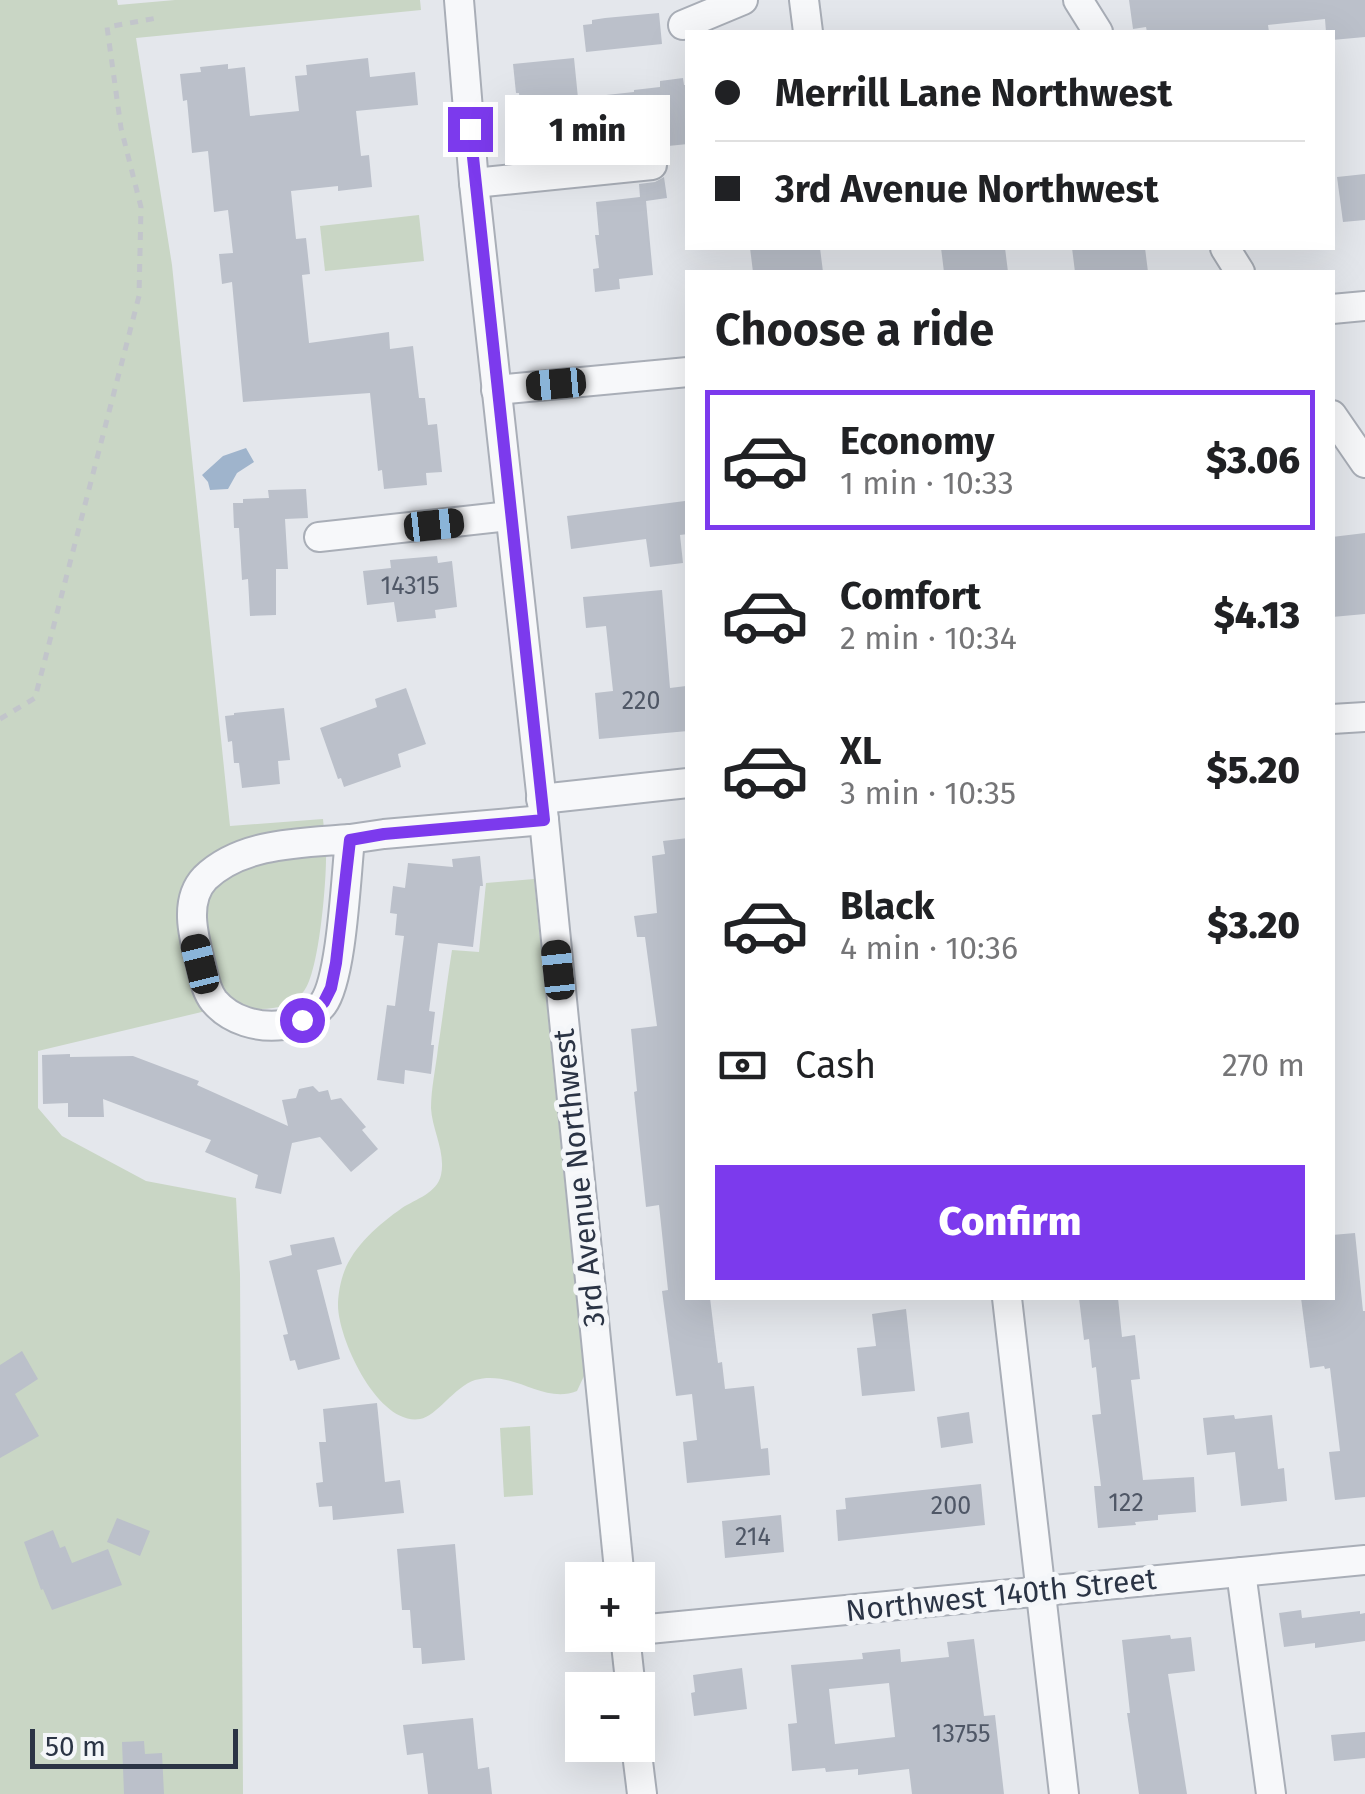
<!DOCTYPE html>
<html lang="en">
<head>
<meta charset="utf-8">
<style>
  body { margin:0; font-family:"Fira Sans",sans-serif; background:#f2f2f2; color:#202124; height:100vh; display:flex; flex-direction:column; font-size:38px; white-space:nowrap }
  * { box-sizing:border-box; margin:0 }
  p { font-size:32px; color:#757577 }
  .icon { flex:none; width:55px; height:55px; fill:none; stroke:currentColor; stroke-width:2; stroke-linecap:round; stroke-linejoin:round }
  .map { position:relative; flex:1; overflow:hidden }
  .details { position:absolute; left:685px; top:270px; width:650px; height:1030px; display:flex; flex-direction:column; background:#fff; border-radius:0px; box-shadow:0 10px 40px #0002 }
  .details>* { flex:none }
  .hud { position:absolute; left:685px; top:30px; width:650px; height:220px; border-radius:0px; box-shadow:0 10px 40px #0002; display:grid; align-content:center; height:220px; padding:0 30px; background:#fff }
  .controls { position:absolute; left:565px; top:1562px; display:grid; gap:20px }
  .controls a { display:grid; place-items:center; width:90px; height:90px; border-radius:0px; background:#fff; box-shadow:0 10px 40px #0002; font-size:50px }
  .scale { position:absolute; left:30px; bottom:25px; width:208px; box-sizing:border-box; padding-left:10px; border:5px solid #2b3445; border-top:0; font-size:28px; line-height:35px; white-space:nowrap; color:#2b3445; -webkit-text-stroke:8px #f4f6f9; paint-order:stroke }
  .end { position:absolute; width:45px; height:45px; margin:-22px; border:12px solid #7c3aed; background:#fff; box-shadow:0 0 0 5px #fff }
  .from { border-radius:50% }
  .bubble { position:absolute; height:70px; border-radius:0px; background:#fff; box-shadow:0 10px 40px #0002; font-size:32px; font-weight:800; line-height:70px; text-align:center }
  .car { position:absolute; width:30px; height:60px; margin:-30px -15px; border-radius:12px; box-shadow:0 0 8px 2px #0007; background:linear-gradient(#222 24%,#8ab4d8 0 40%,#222 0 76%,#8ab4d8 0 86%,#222 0) }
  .hud b { display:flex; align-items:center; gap:35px; height:95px; font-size:38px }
  .hud b+b { border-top:2px solid #e0e0e0 }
  .hud i { width:25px; height:25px; background:#202124 }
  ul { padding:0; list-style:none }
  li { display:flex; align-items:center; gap:30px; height:140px; margin:0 20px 15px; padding:0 10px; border:5px solid transparent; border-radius:0px }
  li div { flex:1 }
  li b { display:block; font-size:38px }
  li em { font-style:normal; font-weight:800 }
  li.current { border-color:#7c3aed }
  li>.icon { width:90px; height:90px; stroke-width:1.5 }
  h2 { padding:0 30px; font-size:45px; line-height:120px }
  .pay { display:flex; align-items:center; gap:25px; height:110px; padding:0 30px; font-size:38px }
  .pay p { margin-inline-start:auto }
  .primary-button { display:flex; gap:20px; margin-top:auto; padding:20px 30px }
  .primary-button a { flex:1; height:115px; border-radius:0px; background:#7c3aed; color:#fff; font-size:40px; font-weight:800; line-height:115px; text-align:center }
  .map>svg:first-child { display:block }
  .green { fill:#c9d6c5 }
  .water { fill:#9fb4cc }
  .building { fill:#bbc0ca; fill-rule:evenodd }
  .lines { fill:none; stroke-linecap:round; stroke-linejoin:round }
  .minor-casing { stroke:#a9aeb7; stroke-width:32 }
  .path { stroke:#c2c5cb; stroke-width:5; stroke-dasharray:8 8; stroke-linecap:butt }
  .minor { stroke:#f7f8fa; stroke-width:28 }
  .route { stroke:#7c3aed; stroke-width:12 }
  .labels { text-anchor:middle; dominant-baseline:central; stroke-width:10; stroke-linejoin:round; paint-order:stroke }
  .number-label { font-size:25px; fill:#4f5766 }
  .street-label { font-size:30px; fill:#2b3445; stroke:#f4f6f9 }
</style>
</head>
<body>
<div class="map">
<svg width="1365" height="1794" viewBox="0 0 1365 1794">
  <rect width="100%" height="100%" fill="#e4e7ec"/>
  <g class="green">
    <path d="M 0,0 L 117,0 L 118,5 L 175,0 L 420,0 L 421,10 L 136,38 L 172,265 L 230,826 L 323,819 C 324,832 327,846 326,859 C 326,885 319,972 304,991 C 287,1013 255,1011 231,1005 L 38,1051 L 38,1108 L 62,1136 L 146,1181 L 236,1198 L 240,1274 L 243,1794 L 0,1794 Z"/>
    <path d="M 419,215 L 424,261 L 325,271 L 320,226 Z"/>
    <path d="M 534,879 L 584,1376 L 577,1391 C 543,1405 513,1369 475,1380 C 454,1387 437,1416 420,1419 C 378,1426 338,1339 338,1305 C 338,1296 340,1284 343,1275 C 352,1247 378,1225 402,1208 C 416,1199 437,1193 441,1175 C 446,1152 432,1130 431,1108 C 431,1088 436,1067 438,1048 C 443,1015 447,982 452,950 L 479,952 L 486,883 Z"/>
    <path d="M 530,1426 L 533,1495 L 504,1497 L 500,1428 Z"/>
  </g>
  <path class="water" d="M 246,448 L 254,462 L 237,473 L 228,489 L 210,490 L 208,482 L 202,475 L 223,456 Z"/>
  <g class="building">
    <path d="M 1129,0 L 1365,0 L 1365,37 L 1332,40 L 1332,32 L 1326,32 L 1325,19 L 1268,25 L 1269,32 L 1147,32 L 1146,27 L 1133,29 Z"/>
    <path d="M 659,13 L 662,44 L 586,52 L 583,25 L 592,24 L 592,20 L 605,18 Z"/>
    <path d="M 368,58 L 370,77 L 415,72 L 418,105 L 356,111 L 361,156 L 369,155 L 372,187 L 338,191 L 338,186 L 291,191 L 296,239 L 306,238 L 310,274 L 302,275 L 309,343 L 389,332 L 390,349 L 413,346 L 419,398 L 425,398 L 428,425 L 437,424 L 442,472 L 426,473 L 427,485 L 384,489 L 382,470 L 378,471 L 370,393 L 243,402 L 232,282 L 222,284 L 219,254 L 233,253 L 228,210 L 214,212 L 208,151 L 192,153 L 187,100 L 183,101 L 180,74 L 201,72 L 200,67 L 228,64 L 228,69 L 245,67 L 250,116 L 299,111 L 295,76 L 307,75 L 306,65 Z"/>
    <path d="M 574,58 L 578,98 L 634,92 L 634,90 L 660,87 L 660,81 L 683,78 L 684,85 L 688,85 L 688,144 L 668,146 L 666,127 L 583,136 L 584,148 L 550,152 L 546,118 L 542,119 L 541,104 L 520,106 L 519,93 L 516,93 L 513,64 Z"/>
    <path d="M 1365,174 L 1365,220 L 1343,222 L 1337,177 Z"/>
    <path d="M 664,177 L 667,198 L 646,201 L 653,275 L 619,279 L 620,289 L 595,292 L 593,269 L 599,268 L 595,235 L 599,235 L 596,202 L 640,197 L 639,184 L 655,182 Z"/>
    <path d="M 750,248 L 820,248 L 823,272 L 753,272 Z"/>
    <path d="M 941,248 L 1005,248 L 1008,272 L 944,272 Z"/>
    <path d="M 1072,248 L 1145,248 L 1148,272 L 1075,272 Z"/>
    <path d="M 306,489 L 308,518 L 285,519 L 288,569 L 276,569 L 276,615 L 250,616 L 248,579 L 242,580 L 239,528 L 234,528 L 233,503 L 243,503 L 243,499 L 269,498 L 268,490 Z"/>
    <path d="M 685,501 L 688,534 L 680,535 L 683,563 L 650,567 L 646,539 L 571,549 L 567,516 Z"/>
    <path d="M 1365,533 L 1365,614 L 1332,617 L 1332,537 Z"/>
    <path d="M 437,556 L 438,563 L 452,561 L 457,607 L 435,610 L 436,618 L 397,622 L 394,602 L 367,605 L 363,571 L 391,568 L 390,560 Z"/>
    <path d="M 662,590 L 670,688 L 686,686 L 688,731 L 599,739 L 595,693 L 613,691 L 606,626 L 586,628 L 583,597 Z"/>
    <path d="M 406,688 L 426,744 L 398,754 L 401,767 L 344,787 L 341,778 L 338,779 L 320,728 L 377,707 L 375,699 Z"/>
    <path d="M 284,708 L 290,760 L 278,761 L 280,784 L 242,788 L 239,763 L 234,763 L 232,741 L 228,742 L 225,716 L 234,715 L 234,713 Z"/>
    <path d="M 688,838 L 688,1298 L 710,1298 L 718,1363 L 722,1362 L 725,1389 L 754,1386 L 761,1449 L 768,1448 L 770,1475 L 687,1483 L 683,1442 L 697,1440 L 692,1394 L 676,1396 L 662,1291 L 668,1290 L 659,1205 L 646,1207 L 634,1092 L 637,1091 L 631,1029 L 657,1026 L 645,937 L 637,937 L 634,916 L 657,913 L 652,856 L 665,854 L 663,841 Z"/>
    <path d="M 480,856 L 483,886 L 480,886 L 473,947 L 438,943 L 429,1011 L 435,1012 L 431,1045 L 434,1045 L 431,1074 L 405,1070 L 404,1084 L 377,1080 L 387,1005 L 395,1006 L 404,936 L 395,935 L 397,914 L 390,913 L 393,886 L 405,888 L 408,863 L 453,867 L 452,859 Z"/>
    <path d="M 70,1054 L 70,1057 L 133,1056 L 199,1081 L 197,1085 L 288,1126 L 282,1100 L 296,1098 L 299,1089 L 313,1086 L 319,1092 L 328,1090 L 331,1100 L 341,1098 L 366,1127 L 362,1130 L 378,1149 L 351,1172 L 320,1137 L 292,1143 L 281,1194 L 255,1188 L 258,1175 L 205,1152 L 211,1140 L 103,1099 L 104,1117 L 68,1117 L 68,1103 L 43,1104 L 42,1055 Z"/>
    <path d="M 1355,1233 L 1363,1311 L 1365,1311 L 1365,1497 L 1335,1500 L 1329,1452 L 1340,1451 L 1330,1368 L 1325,1369 L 1324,1366 L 1310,1368 L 1301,1298 L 1332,1298 L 1332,1235 Z"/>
    <path d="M 334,1237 L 342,1264 L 317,1270 L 340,1359 L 298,1370 L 295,1360 L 290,1361 L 283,1335 L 288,1334 L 269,1261 L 292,1255 L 290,1245 Z"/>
    <path d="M 1079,1298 L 1118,1298 L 1122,1337 L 1135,1335 L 1140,1379 L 1131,1380 L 1143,1480 L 1194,1477 L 1196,1512 L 1158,1515 L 1158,1520 L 1135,1522 L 1136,1525 L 1098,1528 L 1094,1486 L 1101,1486 L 1092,1415 L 1101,1414 L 1096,1367 L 1092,1368 L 1089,1339 L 1084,1340 Z"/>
    <path d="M 906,1309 L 915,1391 L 862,1396 L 857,1348 L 876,1346 L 872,1314 Z"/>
    <path d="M 22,1351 L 38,1379 L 15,1394 L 39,1436 L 0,1458 L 0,1365 Z"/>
    <path d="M 377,1403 L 385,1482 L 400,1480 L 404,1513 L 333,1520 L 332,1506 L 319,1507 L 316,1483 L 323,1482 L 319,1442 L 326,1442 L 323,1409 Z"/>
    <path d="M 969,1412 L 973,1443 L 941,1448 L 937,1417 Z"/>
    <path d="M 1234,1415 L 1235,1419 L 1272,1415 L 1278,1469 L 1284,1468 L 1287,1501 L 1241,1506 L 1235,1452 L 1207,1455 L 1203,1418 Z"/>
    <path d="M 981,1484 L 985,1525 L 838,1541 L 836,1510 L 846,1509 L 845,1498 Z"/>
    <path d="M 781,1515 L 784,1552 L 725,1558 L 722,1521 Z"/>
    <path d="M 117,1518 L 150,1531 L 140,1556 L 107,1542 Z"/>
    <path d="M 53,1530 L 60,1548 L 65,1546 L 72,1563 L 108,1549 L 122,1585 L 52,1610 L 43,1589 L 41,1590 L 24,1542 Z"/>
    <path d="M 455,1544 L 465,1660 L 422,1664 L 421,1648 L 413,1648 L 410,1610 L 402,1610 L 397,1549 Z"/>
    <path d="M 1301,1610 L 1302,1618 L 1360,1611 L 1360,1614 L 1365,1613 L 1365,1641 L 1315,1648 L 1315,1643 L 1284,1647 L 1279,1613 Z"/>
    <path d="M 1170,1635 L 1171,1639 L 1191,1637 L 1195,1671 L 1168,1674 L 1187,1794 L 1139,1794 L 1127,1713 L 1130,1713 L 1122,1640 Z"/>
    <path d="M 974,1639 L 984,1716 L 995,1715 L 1004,1794 L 912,1794 L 909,1769 L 858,1775 L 858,1769 L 826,1772 L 825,1768 L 792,1771 L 788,1724 L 797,1723 L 791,1665 L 863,1659 L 862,1653 L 900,1649 L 901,1662 L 949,1657 L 947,1642 ZM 889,1683 L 895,1737 L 835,1744 L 829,1689 Z"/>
    <path d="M 742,1668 L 747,1709 L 694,1716 L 691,1693 L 695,1692 L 693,1675 Z"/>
    <path d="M 473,1718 L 478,1769 L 489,1767 L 492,1794 L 428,1794 L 423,1753 L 407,1755 L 403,1725 Z"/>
    <path d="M 1365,1732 L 1365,1758 L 1334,1761 L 1331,1735 Z"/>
    <path d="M 144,1741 L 145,1754 L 162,1753 L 164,1794 L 124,1794 L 122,1742 Z"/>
  </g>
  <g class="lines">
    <g class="minor-casing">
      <g id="minor">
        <path d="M 459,0 L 474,183 L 544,820 L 620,1580"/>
        <path d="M 804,0 L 808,32"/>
        <path d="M 1078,0 L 1098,32"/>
        <path d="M 683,25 L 743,0"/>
        <path d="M 474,183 L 652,165"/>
        <path d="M 1225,248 L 1240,272"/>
        <path d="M 1332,309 L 1365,306"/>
        <path d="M 496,390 L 688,372"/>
        <path d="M 1332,415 L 1365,463"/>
        <path d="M 319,537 L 510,516"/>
        <path d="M 1332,719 L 1365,717"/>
        <path d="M 541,799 L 688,783"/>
        <path d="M 350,839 C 346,875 342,979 323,1004 C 313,1017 299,1022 283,1025 C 258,1028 231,1021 214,1001 C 206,991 204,978 201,965 C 194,938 183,901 205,878 C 242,842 303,843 350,839 Z"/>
        <path d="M 350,839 L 384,834 L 544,820"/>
        <path d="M 1007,1298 L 1064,1794"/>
        <path d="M 1241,1572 L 1271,1794"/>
        <path d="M 638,1630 L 1365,1560"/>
        <path d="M 625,1635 L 631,1690"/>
        <path d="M 636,1745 L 642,1794"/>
      </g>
    </g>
    <path class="path" d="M 0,719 L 35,698 L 139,296 L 141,207 L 121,128 L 107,27 L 157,18"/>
    <use href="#minor" class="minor"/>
  </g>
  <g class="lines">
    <path class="route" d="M 302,1020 L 314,1013 L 324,1002 L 331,988 L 336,963 L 350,840 L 384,834 L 544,820 L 470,129"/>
  </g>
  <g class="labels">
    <g class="number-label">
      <text x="410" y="586">14315</text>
      <text x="641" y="701">220</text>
      <text x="1126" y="1503">122</text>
      <text x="951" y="1506">200</text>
      <text x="753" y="1537">214</text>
      <text x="961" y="1734">13755</text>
    </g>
    <g class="street-label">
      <text transform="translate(579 1178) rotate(-96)">3rd Avenue Northwest</text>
      <text transform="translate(1001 1595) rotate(-6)">Northwest 140th Street</text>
    </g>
  </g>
</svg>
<div class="controls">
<a>+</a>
<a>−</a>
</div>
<div class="scale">50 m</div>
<i class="end from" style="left:302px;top:1020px"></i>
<i class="end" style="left:470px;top:129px"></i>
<div class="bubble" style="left:505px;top:95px;width:165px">1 min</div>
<i class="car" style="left:556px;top:384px;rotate:265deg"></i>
<i class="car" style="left:434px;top:525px;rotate:84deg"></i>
<i class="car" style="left:200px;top:964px;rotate:346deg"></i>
<i class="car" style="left:558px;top:970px;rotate:354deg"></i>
<div class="hud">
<b><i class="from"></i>Merrill Lane Northwest</b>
<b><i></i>3rd Avenue Northwest</b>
</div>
<section class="details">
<h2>Choose a ride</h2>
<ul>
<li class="current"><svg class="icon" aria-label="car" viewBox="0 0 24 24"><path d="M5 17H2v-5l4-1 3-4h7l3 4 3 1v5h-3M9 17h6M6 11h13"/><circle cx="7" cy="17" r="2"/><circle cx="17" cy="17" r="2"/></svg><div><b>Economy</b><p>1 min · 10:33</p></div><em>$3.06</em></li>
<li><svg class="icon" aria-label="car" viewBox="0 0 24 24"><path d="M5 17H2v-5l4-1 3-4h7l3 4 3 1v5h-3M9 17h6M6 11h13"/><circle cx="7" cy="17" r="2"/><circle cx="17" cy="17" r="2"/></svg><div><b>Comfort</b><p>2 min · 10:34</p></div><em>$4.13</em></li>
<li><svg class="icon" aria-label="car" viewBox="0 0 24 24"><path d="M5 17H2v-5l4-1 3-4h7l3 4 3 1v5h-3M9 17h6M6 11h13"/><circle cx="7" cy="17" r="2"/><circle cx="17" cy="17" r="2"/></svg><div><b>XL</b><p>3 min · 10:35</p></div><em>$5.20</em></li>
<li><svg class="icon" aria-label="car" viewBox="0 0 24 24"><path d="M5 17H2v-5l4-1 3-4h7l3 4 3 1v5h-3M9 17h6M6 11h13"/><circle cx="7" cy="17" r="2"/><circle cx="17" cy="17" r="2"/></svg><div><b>Black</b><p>4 min · 10:36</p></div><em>$3.20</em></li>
</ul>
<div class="pay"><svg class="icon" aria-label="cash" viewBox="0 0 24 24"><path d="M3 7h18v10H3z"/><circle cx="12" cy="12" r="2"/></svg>Cash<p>270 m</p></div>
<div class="primary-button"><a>Confirm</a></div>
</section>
</div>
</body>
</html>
